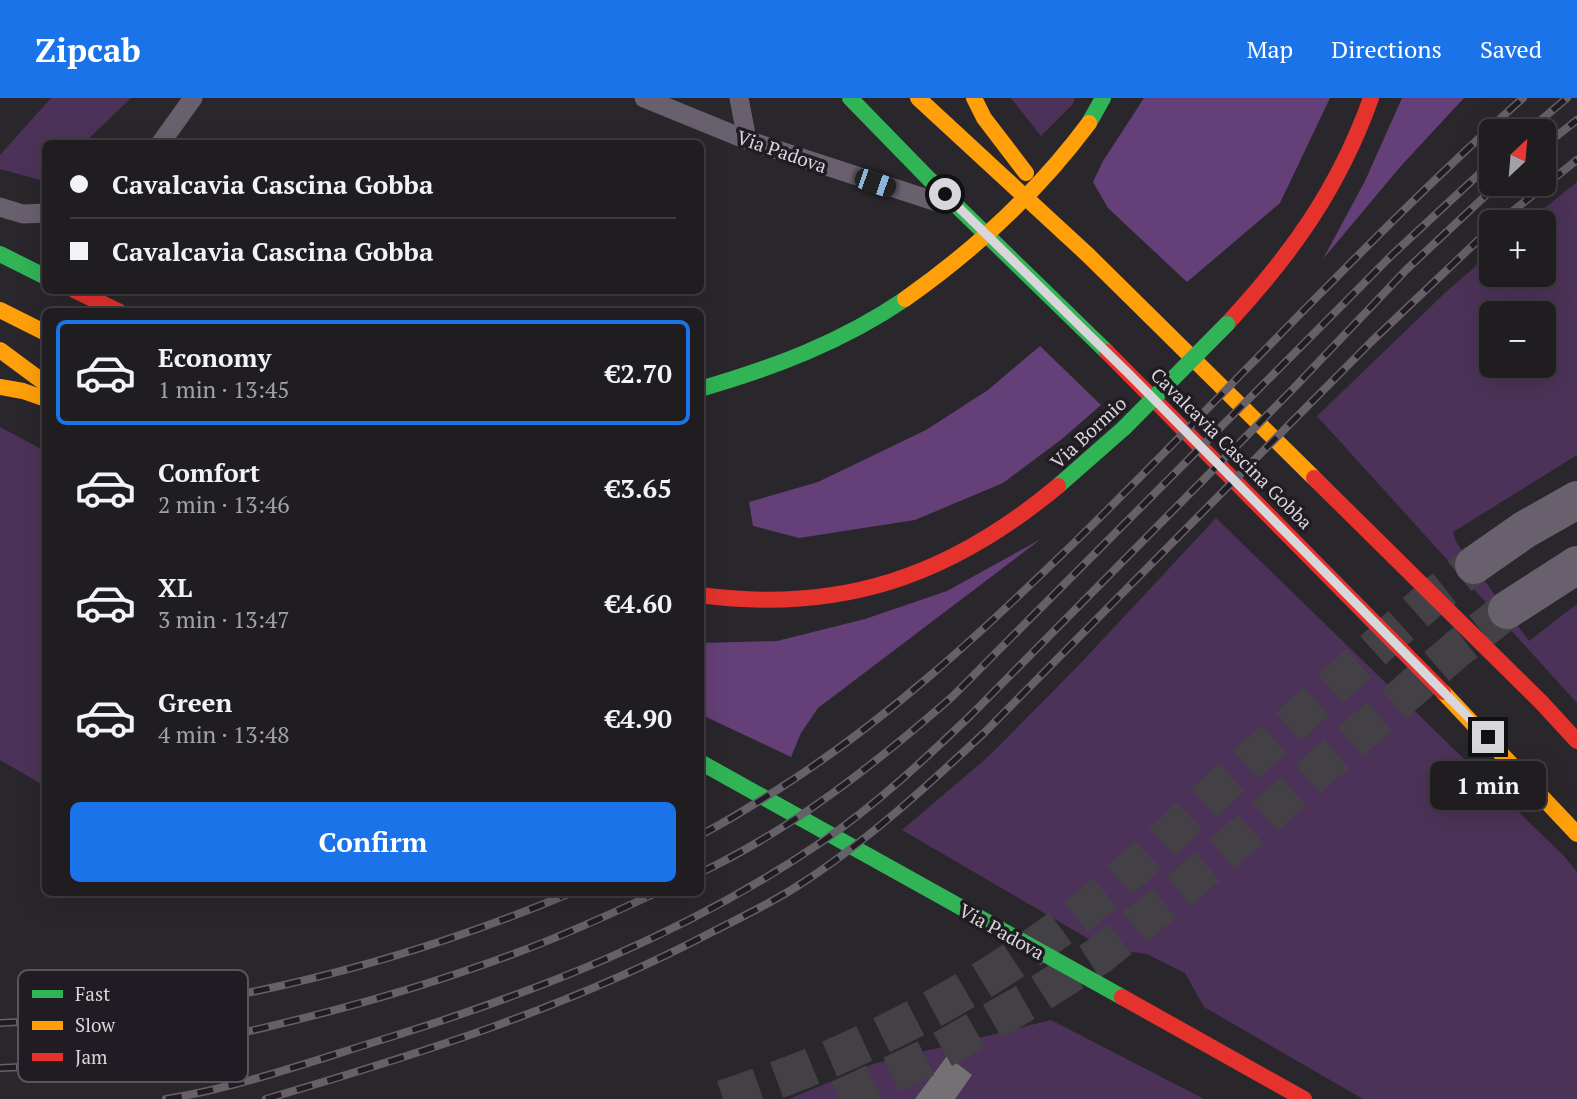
<!DOCTYPE html>
<html lang="en">
<head>
<meta charset="utf-8">
<style>
  body { margin:0; font-family:"PT Serif",serif; background:#28262a; color:#f1f3f6; height:100vh; display:flex; flex-direction:column; font-size:26px; white-space:nowrap }
  * { box-sizing:border-box; margin:0 }
  p { font-size:23px; color:#a2a2a5 }
  .icon { flex:none; width:38px; height:38px; fill:none; stroke:currentColor; stroke-width:2; stroke-linecap:round; stroke-linejoin:round }
  .map { position:relative; flex:1; overflow:hidden }
  .side { position:absolute; left:42px; top:210px; width:662px; height:588px; display:flex; flex-direction:column; background:#201d21; border-radius:10px; box-shadow:0 7px 28px #0002,0 0 0 2px #3d3b3f }
  .side>* { flex:none }
  .hud { position:absolute; left:42px; top:42px; width:662px; height:154px; border-radius:10px; box-shadow:0 7px 28px #0002,0 0 0 2px #3d3b3f; display:grid; align-content:center; height:154px; padding:0 28px; background:#201d21 }
  .needle { width:46px; rotate:26deg }
  .controls { position:absolute; left:1479px; top:21px; display:grid; gap:14px }
  .controls a { display:grid; place-items:center; width:77px; height:77px; border-radius:10px; background:#201d21; box-shadow:0 7px 28px #0002,0 0 0 2px #3d3b3f; font-size:35px }
  .end { position:absolute; width:32px; height:32px; margin:-16px; border:9px solid #d9d6db; background:#111; box-shadow:0 0 0 4px #111 }
  .from { border-radius:50% }
  .bubble { position:absolute; height:49px; border-radius:10px; background:#201d21; box-shadow:0 7px 28px #0002,0 0 0 2px #3d3b3f; font-size:23px; font-weight:600; line-height:49px; text-align:center }
  .car { position:absolute; width:21px; height:42px; margin:-21px -10px; border-radius:9px; box-shadow:0 0 5px 2px #0007; background:linear-gradient(#222 24%,#8ab4d8 0 40%,#222 0 76%,#8ab4d8 0 86%,#222 0) }
  .hud b { display:flex; align-items:center; gap:24px; height:66px; font-size:26px }
  .hud b+b { border-top:2px solid #3d3b3f }
  .hud i { width:18px; height:18px; background:#f1f3f6 }
  ul { padding:12px 0 0; list-style:none }
  li { display:flex; align-items:center; gap:21px; height:105px; margin:0 14px 10px; padding:0 14px; border:4px solid transparent; border-radius:10px }
  li div { flex:1 }
  li b { display:block; font-size:26px }
  li em { font-style:normal; font-weight:600 }
  li.on { border-color:#1a73e8 }
  li>.icon { width:63px; height:63px; stroke-width:1.5 }
  .action { display:flex; gap:14px; margin-top:auto; padding:14px 28px }
  .action a { flex:1; height:80px; border-radius:10px; background:#1a73e8; color:#fff; font-size:28px; font-weight:600; line-height:80px; text-align:center }
  header { display:flex; align-items:center; gap:42px; box-sizing:border-box; height:98px; padding:0 35px; background:#1a73e8; color:#fff }
  header strong { font-size:33px }
  nav { display:flex; gap:38px; margin-inline-start:auto; font-size:24px }
  .map>svg:first-child { display:block }
  .green { fill:#4c3258; fill-rule:evenodd }
  .forest { fill:#653f77 }
  .building { fill:#747175 }
  .lines { fill:none; stroke-linecap:round; stroke-linejoin:round }
  .street-tunnel { stroke:#444146; stroke-width:38; stroke-dasharray:38 19; stroke-linecap:butt }
  .lane { stroke:#68606d; stroke-width:19 }
  .street { stroke:#68606d; stroke-width:38 }
  .fast { stroke:#30b455; stroke-width:16 }
  .slow { stroke:#ff9f0a; stroke-width:16 }
  .jam { stroke:#e5322d; stroke-width:16 }
  .rail-casing { stroke:#666068; stroke-width:8 }
  .rail { stroke:#211c23; stroke-width:5; stroke-dasharray:16; stroke-linecap:butt }
  .fast-bridge { stroke:#30b455; stroke-width:16 }
  .slow-bridge { stroke:#ff9f0a; stroke-width:16 }
  .route { stroke:#d9d6db; stroke-width:9 }
  .labels { text-anchor:middle; dominant-baseline:central; stroke-width:7; stroke-linejoin:round; paint-order:stroke }
  .street-label { font-size:19px; fill:#d9d6db; stroke:#211c23 }
  .key { fill:#211c23; stroke:#58545a; stroke-width:2 }
  .key-label { font-size:19px; fill:#d9d6db }
</style>
</head>
<body>
<header>
<strong>Zipcab</strong>
<nav><a>Map</a><a>Directions</a><a>Saved</a></nav>
</header>
<div class="map">
<svg width="1577" height="1001" viewBox="0 0 1577 1001">
  <rect width="100%" height="100%" fill="#2a272c"/>
  <g class="green">
    <path d="M 51,0 L 131,0 L 84,45 L 46,46 L 44,83 L 0,71 L 0,57 Z"/>
    <path d="M 1011,0 L 1075,0 L 1072,7 L 1041,38 Z"/>
    <path d="M 1577,84 L 1577,357 L 1453,434 L 1456,444 L 1529,543 L 1577,506 L 1577,605 L 1317,318 L 1446,194 L 1491,155 L 1491,177 L 1544,177 L 1544,124 L 1527,124 ZM 1491,215 L 1544,215 L 1544,268 L 1491,268 Z"/>
    <path d="M 0,329 L 45,353 L 45,688 L 0,662 Z"/>
    <path d="M 1216,420 L 1564,758 L 1577,774 L 1577,1001 L 1363,1001 L 1204,909 L 1185,875 L 1147,856 L 1104,850 L 902,732 L 989,658 L 1078,568 Z"/>
    <path d="M 1051,922 L 1204,1001 L 789,1001 L 873,966 Z"/>
  </g>
  <g class="forest">
    <path d="M 1144,0 L 1330,0 L 1280,105 L 1187,184 L 1108,110 L 1093,84 L 1103,63 Z"/>
    <path d="M 1402,0 L 1464,0 L 1400,69 L 1323,161 L 1365,83 Z"/>
    <path d="M 1040,248 L 1101,307 L 1062,341 L 1003,385 L 915,422 L 799,440 L 753,428 L 749,404 L 818,384 L 926,332 L 988,292 Z"/>
    <path d="M 1041,441 L 818,610 L 801,635 L 791,659 L 700,616 L 700,545 L 777,543 L 865,521 L 947,493 Z"/>
  </g>
  <path class="building" d="M 947,958 L 972,977 L 955,1001 L 915,1001 Z"/>
  <g class="lines">
    <g class="street-tunnel">
      <path d="M 723,1001 C 849,960 970,899 1075,819 C 1123,783 1166,739 1210,699 C 1282,634 1354,569 1427,504 L 1474,467"/>
      <path d="M 840,1001 L 931,958 L 1028,903 L 1100,857 L 1177,795 L 1457,551 L 1507,512"/>
    </g>
    <g class="lane">
      <path d="M 644,0 L 747,42 L 943,106"/>
      <path d="M 739,0 L 747,42"/>
      <path d="M 160,46 L 193,0"/>
      <path d="M 0,109 L 23,116 L 46,115"/>
    </g>
    <g class="street">
      <path d="M 1474,467 L 1524,432 L 1577,402"/>
      <path d="M 1507,512 L 1577,467"/>
    </g>
    <g class="fast">
      <path d="M 850,0 L 928,80 L 1107,254"/>
      <path d="M 1089,25 L 1103,0"/>
      <path d="M 0,156 L 46,179"/>
      <path d="M 700,291 C 773,270 842,244 905,201"/>
      <path d="M 1058,388 L 1124,330"/>
      <path d="M 700,664 L 1122,899"/>
    </g>
    <g class="slow">
      <path d="M 918,0 L 1089,158 L 1314,380"/>
      <path d="M 974,0 L 984,20 L 1026,75"/>
      <path d="M 0,212 L 46,235"/>
      <path d="M 0,252 L 46,286"/>
      <path d="M 0,289 L 23,293 L 46,301"/>
      <path d="M 1443,594 L 1577,736"/>
    </g>
    <g class="jam">
      <path d="M 74,192 L 120,214"/>
      <path d="M 1227,226 C 1291,157 1339,90 1371,0"/>
      <path d="M 1107,254 L 1443,594"/>
      <path d="M 1314,380 L 1541,604 L 1577,643"/>
      <path d="M 700,497 C 841,516 950,478 1058,388"/>
      <path d="M 1122,899 L 1304,1001"/>
    </g>
    <g class="rail-casing">
      <g id="rail">
        <path d="M 1528,33 L 1567,0"/>
        <path d="M 1544,48 L 1577,22"/>
        <path d="M 1499,124 L 1577,62"/>
        <path d="M 700,737 C 727,724 752,707 777,692 C 888,622 982,534 1076,443 C 1226,296 1367,140 1523,0"/>
        <path d="M 700,775 C 794,730 874,667 952,599 L 1393,156 L 1491,65"/>
        <path d="M 0,925 C 55,922 110,919 164,910 C 306,888 442,849 573,794"/>
        <path d="M 0,970 C 82,967 161,953 241,935 C 334,914 427,888 516,855 C 565,837 611,816 658,794"/>
        <path d="M 166,1001 C 239,989 310,964 381,942 C 537,894 687,836 823,743 C 877,706 925,661 972,616 L 1292,292 L 1406,172 L 1498,86"/>
        <path d="M 266,1001 C 419,956 570,909 712,834 C 740,820 769,806 796,789 C 864,746 925,690 984,635 L 1371,244 L 1491,130"/>
      </g>
    </g>
    <use href="#rail" class="rail"/>
    <path class="fast-bridge" d="M 1124,330 L 1227,226"/>
    <path class="slow-bridge" d="M 905,201 C 976,151 1037,95 1089,25"/>
  </g>
  <g class="lines">
    <path class="route" d="M 945,96 L 1129,276 L 1488,639"/>
  </g>
  <g class="labels">
    <g class="street-label">
      <text transform="translate(782 53) rotate(19)">Via Padova</text>
      <text transform="translate(1088 334) rotate(-43)">Via Bormio</text>
      <text transform="translate(1232 350) rotate(45)">Cavalcavia Cascina Gobba</text>
      <text transform="translate(1002 833) rotate(29)">Via Padova</text>
    </g>
  </g>
  <rect x="18" y="872" width="230" height="112" rx="10" class="key"/>
  <rect x="32" y="892" width="31" height="8" fill="#30b455"/>
  <rect x="32" y="923" width="31" height="9" fill="#ff9f0a"/>
  <rect x="32" y="955" width="31" height="8" fill="#e5322d"/>
  <g class="key-label">
    <text x="75" y="903">Fast</text>
    <text x="75" y="934">Slow</text>
    <text x="75" y="966">Jam</text>
  </g>
</svg>
<div class="controls">
<a><svg class="needle" viewBox="-14 -14 28 28"><path d="M0-13l5 13h-10z" fill="#e53935"/><path d="M0 13l5-13h-10z" fill="#a2a2a5"/></svg></a>
<a>+</a>
<a>−</a>
</div>
<i class="end from" style="left:945px;top:96px"></i>
<i class="end" style="left:1488px;top:639px"></i>
<div class="bubble" style="left:1430px;top:663px;width:116px">1 min</div>
<i class="car" style="left:875px;top:85px;rotate:109deg"></i>
<div class="hud">
<b><i class="from"></i>Cavalcavia Cascina Gobba</b>
<b><i></i>Cavalcavia Cascina Gobba</b>
</div>
<section class="side">
<ul>
<li class="on"><svg class="icon" aria-label="car" viewBox="0 0 24 24"><path d="M5 17H2v-5l4-1 3-4h7l3 4 3 1v5h-3M9 17h6M6 11h13"/><circle cx="7" cy="17" r="2"/><circle cx="17" cy="17" r="2"/></svg><div><b>Economy</b><p>1 min · 13:45</p></div><em>€2.70</em></li>
<li><svg class="icon" aria-label="car" viewBox="0 0 24 24"><path d="M5 17H2v-5l4-1 3-4h7l3 4 3 1v5h-3M9 17h6M6 11h13"/><circle cx="7" cy="17" r="2"/><circle cx="17" cy="17" r="2"/></svg><div><b>Comfort</b><p>2 min · 13:46</p></div><em>€3.65</em></li>
<li><svg class="icon" aria-label="car" viewBox="0 0 24 24"><path d="M5 17H2v-5l4-1 3-4h7l3 4 3 1v5h-3M9 17h6M6 11h13"/><circle cx="7" cy="17" r="2"/><circle cx="17" cy="17" r="2"/></svg><div><b>XL</b><p>3 min · 13:47</p></div><em>€4.60</em></li>
<li><svg class="icon" aria-label="car" viewBox="0 0 24 24"><path d="M5 17H2v-5l4-1 3-4h7l3 4 3 1v5h-3M9 17h6M6 11h13"/><circle cx="7" cy="17" r="2"/><circle cx="17" cy="17" r="2"/></svg><div><b>Green</b><p>4 min · 13:48</p></div><em>€4.90</em></li>
</ul>
<div class="action"><a>Confirm</a></div>
</section>
</div>
</body>
</html>
